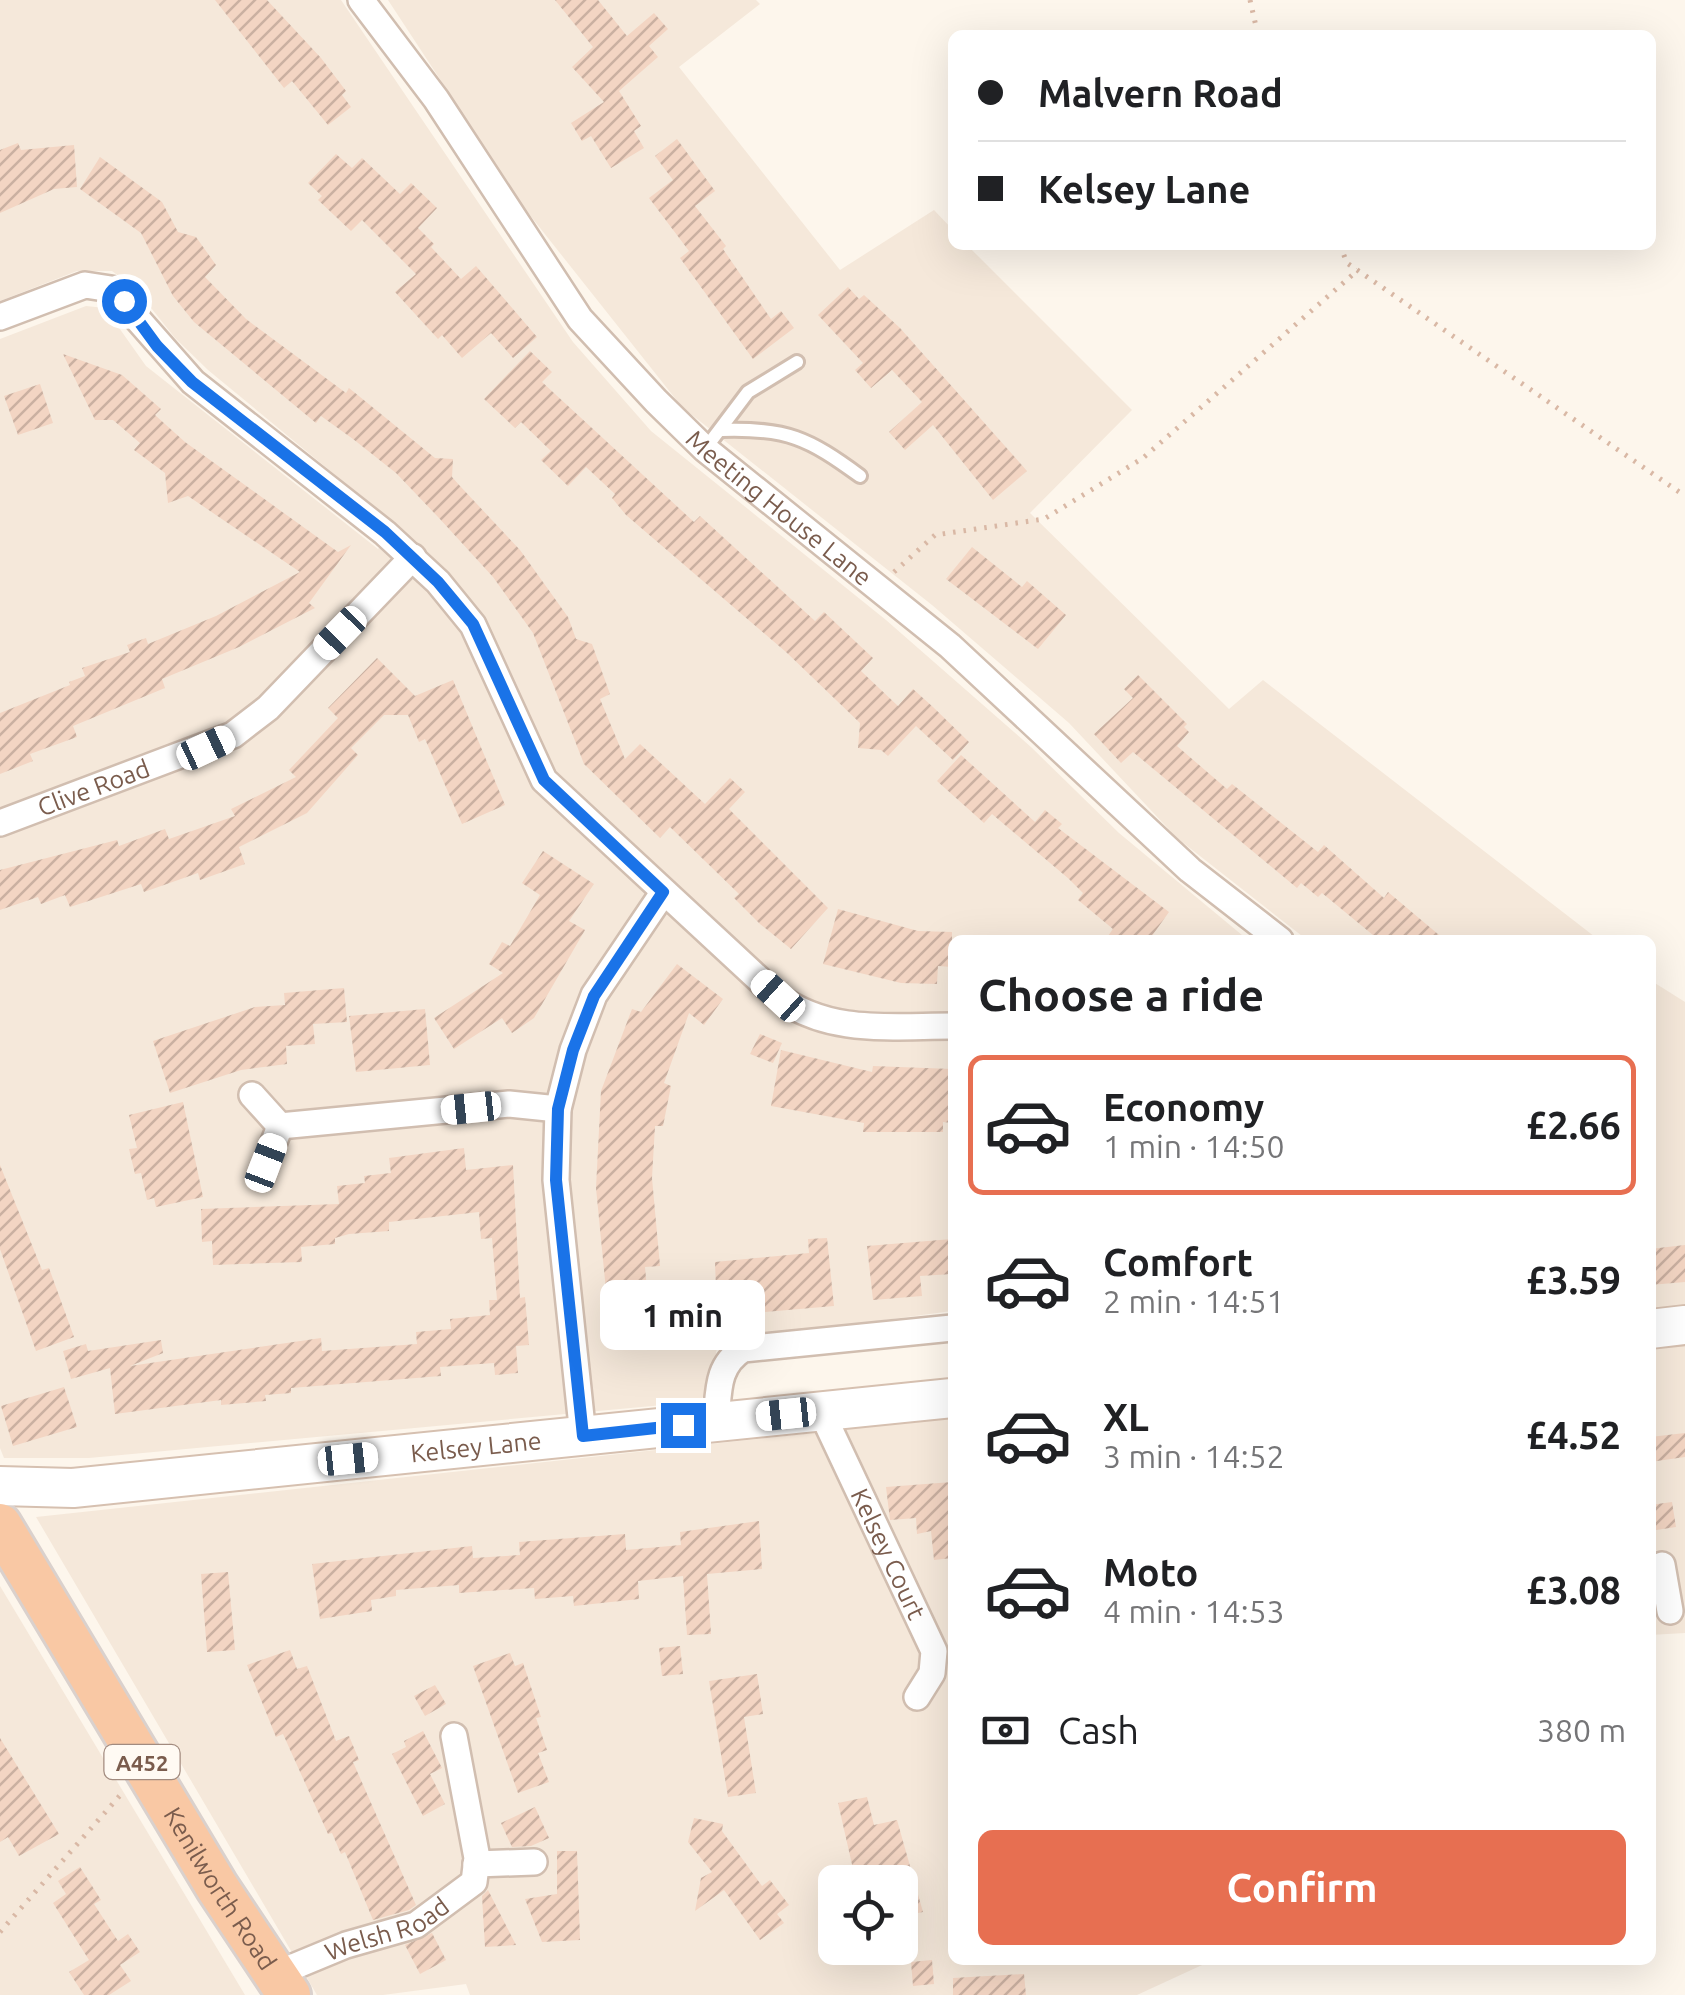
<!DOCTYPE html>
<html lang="en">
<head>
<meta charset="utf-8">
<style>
  body { margin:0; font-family:Ubuntu,sans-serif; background:#f2f2f2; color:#202124; height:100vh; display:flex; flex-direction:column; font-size:38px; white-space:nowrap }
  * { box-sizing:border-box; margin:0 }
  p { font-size:32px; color:#757577 }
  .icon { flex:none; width:55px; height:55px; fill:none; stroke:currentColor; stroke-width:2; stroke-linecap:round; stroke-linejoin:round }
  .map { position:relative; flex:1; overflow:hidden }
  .side { position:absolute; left:948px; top:935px; width:708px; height:1030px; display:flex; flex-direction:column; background:#fff; border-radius:15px; box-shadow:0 10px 40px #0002 }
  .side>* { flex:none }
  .guide { position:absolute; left:948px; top:30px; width:708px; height:220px; border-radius:15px; box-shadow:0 10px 40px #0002; display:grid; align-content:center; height:220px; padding:0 30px; background:#fff }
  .tools { position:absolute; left:818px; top:1865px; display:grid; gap:20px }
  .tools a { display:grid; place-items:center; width:100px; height:100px; border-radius:15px; background:#fff; box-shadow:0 10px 40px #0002; font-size:50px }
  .end { position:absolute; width:45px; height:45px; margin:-22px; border:12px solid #1a73e8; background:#fff; box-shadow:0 0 0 5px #fff }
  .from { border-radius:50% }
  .bubble { position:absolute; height:70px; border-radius:15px; background:#fff; box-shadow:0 10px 40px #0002; font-size:32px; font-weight:700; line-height:70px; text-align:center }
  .car { position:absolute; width:30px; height:60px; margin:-30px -15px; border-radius:12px; box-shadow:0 0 8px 2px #0007; background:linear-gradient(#fff 24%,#345 0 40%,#fff 0 76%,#345 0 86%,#fff 0) }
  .guide b { display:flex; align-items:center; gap:35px; height:95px; font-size:38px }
  .guide b+b { border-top:2px solid #e0e0e0 }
  .guide i { width:25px; height:25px; background:#202124 }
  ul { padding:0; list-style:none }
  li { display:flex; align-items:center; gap:30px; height:140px; margin:0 20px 15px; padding:0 10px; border:5px solid transparent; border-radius:15px }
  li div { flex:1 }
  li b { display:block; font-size:38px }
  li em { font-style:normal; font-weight:700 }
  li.active { border-color:#e76f51 }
  li>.icon { width:90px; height:90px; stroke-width:1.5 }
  h2 { padding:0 30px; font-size:45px; line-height:120px }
  .pay { display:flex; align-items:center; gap:25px; height:110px; padding:0 30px; font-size:38px }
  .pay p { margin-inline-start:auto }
  .action { display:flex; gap:20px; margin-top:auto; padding:20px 30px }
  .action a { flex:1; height:115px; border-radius:15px; background:#e76f51; color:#fff; font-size:40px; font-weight:700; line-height:115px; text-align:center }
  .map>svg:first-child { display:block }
  .residential { fill:#f5e8da; fill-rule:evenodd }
  .building { fill:url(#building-hatch) }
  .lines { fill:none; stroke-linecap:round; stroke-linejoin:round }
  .service-casing { stroke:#d1beb0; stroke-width:18 }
  .minor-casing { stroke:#d1beb0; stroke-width:30 }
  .secondary-casing { stroke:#d6c0b0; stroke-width:42 }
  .trunk-casing { stroke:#dad1cd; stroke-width:48 }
  .path { stroke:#d9b8a5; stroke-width:5; stroke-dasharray:2.5 8; stroke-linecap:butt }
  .service { stroke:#fff; stroke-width:12 }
  .minor { stroke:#fff; stroke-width:25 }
  .secondary { stroke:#fff; stroke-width:38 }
  .trunk { stroke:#f9c8a4; stroke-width:42 }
  .route { stroke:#1a73e8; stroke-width:12 }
  .labels { text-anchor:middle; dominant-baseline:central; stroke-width:10; stroke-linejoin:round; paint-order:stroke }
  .shield { fill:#fffaf3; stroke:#a28b7f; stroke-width:2.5 }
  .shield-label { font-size:22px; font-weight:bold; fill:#7a5c4d }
  .street-label { font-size:25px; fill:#7a5c4d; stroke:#fffaf3 }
</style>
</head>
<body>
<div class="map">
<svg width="1685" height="1995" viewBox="0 0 1685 1995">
  <defs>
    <pattern id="building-hatch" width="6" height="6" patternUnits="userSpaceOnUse" patternTransform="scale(2.5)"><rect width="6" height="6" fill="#f3d5c3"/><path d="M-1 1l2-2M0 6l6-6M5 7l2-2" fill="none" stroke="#cab0a1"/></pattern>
  </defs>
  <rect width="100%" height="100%" fill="#fdf6ec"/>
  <g class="residential">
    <path d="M 0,0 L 341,0 L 573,342 L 651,431 L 886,620 L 1031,747 L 1119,833 L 1248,940 L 952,940 L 952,1311 L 718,1342 L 709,1393 L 696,1402 L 89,1458 L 4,1458 L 0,1448 L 0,339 L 86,306 L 105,308 L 146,366 L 378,549 L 397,526 L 208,370 L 175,338 L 136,289 L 112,271 L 77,271 L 0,301 Z"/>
    <path d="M 388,0 L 756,0 L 760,4 L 679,67 L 840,270 L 934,210 L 952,229 L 952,245 L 967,245 L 1132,410 L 1030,513 L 1229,709 L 1263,680 L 1599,940 L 1307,940 L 1302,936 L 1177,838 L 1069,723 L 932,605 L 682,407 L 525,209 Z"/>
    <path d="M 1650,980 L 1685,1002 L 1685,1306 L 1650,1310 Z"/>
    <path d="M 1685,1343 L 1685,1633 L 1650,1635 L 1650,1347 Z"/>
    <path d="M 952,1418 L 952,1960 L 1213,1960 L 1137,1995 L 470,1995 L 466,1984 L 383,1995 L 317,1995 L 36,1517 ZM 835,1882 L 900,1882 L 900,1948 L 835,1948 Z"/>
    <path d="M 0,1586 L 245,1995 L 0,1995 Z"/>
  </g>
  <g class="building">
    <path d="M 215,0 L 267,0 L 321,58 L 346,91 L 342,95 L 351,107 L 328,125 L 292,81 L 284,88 Z"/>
    <path d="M 555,0 L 598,0 L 627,36 L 654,13 L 668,29 L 649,46 L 658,57 L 619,91 L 641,126 L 634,131 L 644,148 L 611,168 L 591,136 L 582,141 L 571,123 L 604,102 L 572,67 L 593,47 Z"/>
    <path d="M 677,139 L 715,191 L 695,206 L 726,246 L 723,249 L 771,319 L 781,311 L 794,328 L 753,359 L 680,258 L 689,251 L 649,198 L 673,180 L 655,156 Z"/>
    <path d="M 18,143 L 21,150 L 74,145 L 77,187 L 54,189 L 0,213 L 0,150 Z"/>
    <path d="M 336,154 L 352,168 L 362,158 L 400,194 L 411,183 L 437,208 L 418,228 L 434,244 L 431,247 L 461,279 L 476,266 L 537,337 L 513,358 L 491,333 L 462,358 L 442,335 L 438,339 L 395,292 L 416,274 L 362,220 L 351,231 L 318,200 L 322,196 L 308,183 Z"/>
    <path d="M 100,157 L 162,202 L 178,232 L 196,237 L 216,265 L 205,277 L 246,319 L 346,393 L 349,388 L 435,458 L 453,459 L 452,477 L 460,486 L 520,550 L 568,617 L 576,639 L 592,644 L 610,694 L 600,699 L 625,759 L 640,744 L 705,804 L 730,778 L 745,792 L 729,809 L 828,908 L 791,949 L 760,924 L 734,898 L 739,894 L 670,827 L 660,838 L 584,764 L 533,633 L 493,577 L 439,518 L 396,473 L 353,439 L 321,416 L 316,423 L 194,322 L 173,296 L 141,233 L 80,189 Z"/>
    <path d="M 848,287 L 859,299 L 864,295 L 900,328 L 1027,471 L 993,500 L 933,425 L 905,450 L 889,432 L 922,402 L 892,370 L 871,388 L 855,370 L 863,363 L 818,315 Z"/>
    <path d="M 530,351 L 552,372 L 542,382 L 694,522 L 700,516 L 815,621 L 824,612 L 841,628 L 873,658 L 861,671 L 898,706 L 913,689 L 933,707 L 969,742 L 953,760 L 916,726 L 888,756 L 881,750 L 858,748 L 860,723 L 786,652 L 626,515 L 612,498 L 615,494 L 586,467 L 568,486 L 541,460 L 551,451 L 521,422 L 515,428 L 484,399 Z"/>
    <path d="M 63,354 L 122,375 L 161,409 L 155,415 L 185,442 L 338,552 L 351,545 L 309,603 L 315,608 L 239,647 L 162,679 L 165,688 L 73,726 L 77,737 L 30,754 L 33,761 L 0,774 L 0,713 L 70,685 L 69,682 L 85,676 L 82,668 L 130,652 L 127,645 L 146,638 L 148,644 L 216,616 L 300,572 L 188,496 L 168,503 L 165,473 L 134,450 L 140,443 L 113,420 L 95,420 Z"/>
    <path d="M 40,384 L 53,423 L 18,435 L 4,396 Z"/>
    <path d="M 972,547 L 1022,587 L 1027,581 L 1066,615 L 1038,649 L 946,579 Z"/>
    <path d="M 377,658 L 415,696 L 453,680 L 505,805 L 462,824 L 425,739 L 419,742 L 408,715 L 384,715 L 351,748 L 358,755 L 307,813 L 239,847 L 245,864 L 200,880 L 198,873 L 144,892 L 141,884 L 70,907 L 65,895 L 41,904 L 38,897 L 0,910 L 0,870 L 117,840 L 119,846 L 165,829 L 169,839 L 235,816 L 231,809 L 296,777 L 289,770 L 338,718 L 328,708 Z"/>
    <path d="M 1138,675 L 1187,724 L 1184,727 L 1189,732 L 1177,746 L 1227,789 L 1232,784 L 1318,852 L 1324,845 L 1384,898 L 1388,892 L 1445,940 L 1379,940 L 1322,893 L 1318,897 L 1301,883 L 1297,888 L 1133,752 L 1121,763 L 1094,734 L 1133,698 L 1124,689 Z"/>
    <path d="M 961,755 L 1035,822 L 1045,810 L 1062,824 L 1058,828 L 1169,912 L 1149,940 L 1105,940 L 1113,929 L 1078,900 L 1083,893 L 1069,879 L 992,814 L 984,823 L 937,781 Z"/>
    <path d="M 543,851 L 594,884 L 569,921 L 585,930 L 534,1018 L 512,1033 L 502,1018 L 454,1049 L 434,1018 L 503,973 L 489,964 L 502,942 L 510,946 L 540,895 L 522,883 Z"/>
    <path d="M 838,909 L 918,931 L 952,932 L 952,967 L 938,966 L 937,984 L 901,983 L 823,964 Z"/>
    <path d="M 677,964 L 723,999 L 704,1025 L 689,1013 L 664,1083 L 671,1086 L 663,1126 L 655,1126 L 652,1178 L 660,1266 L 645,1267 L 652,1345 L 627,1347 L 624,1319 L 609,1321 L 596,1188 L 601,1091 L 632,1009 L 641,1012 Z"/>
    <path d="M 344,988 L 347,1022 L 313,1024 L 315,1044 L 286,1046 L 287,1064 L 241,1070 L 170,1093 L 153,1041 L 255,1007 L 285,1005 L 284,993 Z"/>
    <path d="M 425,1009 L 430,1065 L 356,1072 L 349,1016 Z"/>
    <path d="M 760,1034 L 782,1043 L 773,1063 L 750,1054 Z"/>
    <path d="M 781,1050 L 872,1072 L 873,1066 L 952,1069 L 952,1123 L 943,1122 L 943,1132 L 863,1132 L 864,1123 L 771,1106 Z"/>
    <path d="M 183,1102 L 203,1197 L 156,1207 L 154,1198 L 147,1200 L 141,1173 L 135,1174 L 129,1149 L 137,1148 L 129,1115 Z"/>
    <path d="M 464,1148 L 466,1170 L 513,1165 L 520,1298 L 525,1297 L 529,1345 L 516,1346 L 518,1373 L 495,1375 L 494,1363 L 440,1367 L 441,1376 L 291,1388 L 291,1393 L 265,1395 L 266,1401 L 221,1405 L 221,1400 L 115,1414 L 110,1368 L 71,1379 L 63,1351 L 86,1344 L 88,1351 L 161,1340 L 163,1353 L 130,1366 L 321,1338 L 322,1351 L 417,1344 L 416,1332 L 451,1329 L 450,1319 L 490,1315 L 489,1300 L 497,1300 L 492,1238 L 481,1239 L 479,1212 L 389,1222 L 389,1231 L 349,1234 L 335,1238 L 335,1244 L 301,1247 L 302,1262 L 213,1265 L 212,1241 L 202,1242 L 201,1209 L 339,1204 L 337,1186 L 365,1183 L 364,1176 L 391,1173 L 389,1158 Z"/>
    <path d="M 0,1165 L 42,1270 L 49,1268 L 74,1337 L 36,1351 L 0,1249 Z"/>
    <path d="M 827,1238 L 834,1306 L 717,1316 L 715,1262 L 809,1253 L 808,1239 Z"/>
    <path d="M 952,1239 L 952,1274 L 920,1276 L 922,1296 L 873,1300 L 867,1246 Z"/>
    <path d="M 1685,1245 L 1685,1282 L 1650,1285 L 1650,1249 Z"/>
    <path d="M 64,1387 L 77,1427 L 13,1446 L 1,1406 Z"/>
    <path d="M 1685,1433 L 1685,1457 L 1650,1462 L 1650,1437 Z"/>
    <path d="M 952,1482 L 952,1558 L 934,1560 L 931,1531 L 917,1534 L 916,1518 L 890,1520 L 886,1487 Z"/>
    <path d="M 1672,1502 L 1676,1527 L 1650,1531 L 1650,1505 Z"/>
    <path d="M 759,1521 L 762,1569 L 707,1574 L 711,1634 L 687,1635 L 683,1576 L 638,1581 L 639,1599 L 574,1606 L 573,1596 L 535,1599 L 534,1588 L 459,1593 L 459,1585 L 396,1590 L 396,1596 L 371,1600 L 372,1611 L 320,1619 L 312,1564 L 472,1546 L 473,1558 L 520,1555 L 519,1542 L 625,1534 L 626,1550 L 681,1545 L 680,1532 Z"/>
    <path d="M 228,1572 L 235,1650 L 207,1652 L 201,1574 Z"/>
    <path d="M 680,1646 L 683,1674 L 662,1676 L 659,1648 Z"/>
    <path d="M 290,1650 L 297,1669 L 307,1666 L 336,1741 L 349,1736 L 359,1760 L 353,1762 L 416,1905 L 409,1910 L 373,1920 L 345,1852 L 341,1854 L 332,1833 L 328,1834 L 283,1734 L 276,1737 L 247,1665 Z"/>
    <path d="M 510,1653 L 515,1666 L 523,1663 L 541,1717 L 536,1718 L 547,1750 L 538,1753 L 549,1782 L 518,1793 L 473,1666 Z"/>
    <path d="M 757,1674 L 763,1714 L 744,1717 L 756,1793 L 728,1797 L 709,1681 Z"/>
    <path d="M 435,1685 L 446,1704 L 425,1716 L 414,1696 Z"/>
    <path d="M 423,1731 L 442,1768 L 430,1774 L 445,1804 L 423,1816 L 392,1754 L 406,1747 L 404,1741 Z"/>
    <path d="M 0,1738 L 59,1834 L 19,1856 L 8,1837 L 0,1842 Z"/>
    <path d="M 867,1797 L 874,1825 L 897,1820 L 923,1912 L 900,1917 L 900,1882 L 856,1882 L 838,1803 Z"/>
    <path d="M 535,1807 L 549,1838 L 531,1846 L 512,1847 L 501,1823 Z"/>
    <path d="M 694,1818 L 723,1824 L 722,1831 L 762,1886 L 770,1880 L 789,1905 L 777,1914 L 784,1923 L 760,1940 L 724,1890 L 695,1911 L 701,1878 L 712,1872 L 688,1842 Z"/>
    <path d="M 557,1851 L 577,1851 L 580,1940 L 542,1942 L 525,1899 L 557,1894 Z"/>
    <path d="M 80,1867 L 101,1900 L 94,1904 L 118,1941 L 128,1934 L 140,1952 L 120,1965 L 131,1981 L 109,1995 L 84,1995 L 69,1972 L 89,1960 L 53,1903 L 66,1894 L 58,1881 Z"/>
    <path d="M 488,1890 L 516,1945 L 485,1947 L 482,1896 Z"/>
    <path d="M 432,1933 L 446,1960 L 420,1974 L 405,1945 Z"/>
    <path d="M 932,1960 L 934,1984 L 913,1986 L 911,1962 Z"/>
    <path d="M 1024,1974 L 1026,1995 L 953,1995 L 953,1978 Z"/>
  </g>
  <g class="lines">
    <g class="service-casing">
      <g id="service">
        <path d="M 722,430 C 787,428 808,438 860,476"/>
        <path d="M 705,449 L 748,392 L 797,362"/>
      </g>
    </g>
    <g class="minor-casing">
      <g id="minor">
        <path id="s1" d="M 361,0 L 436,99 L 580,319 L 656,401 L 705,449 L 950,646 L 1190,870 L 1280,940"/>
        <path d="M 0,317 L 85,285 L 111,289 L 193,382 L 385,533 L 438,582 L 473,625 L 544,780 L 777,996 C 829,1035 891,1026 952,1026"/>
        <path id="s2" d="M 0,823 L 233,735 L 268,708 L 413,557"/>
        <path d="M 252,1095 L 280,1126 L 266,1163"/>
        <path d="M 280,1126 L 509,1104 L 558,1109"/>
        <path id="s3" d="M 821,1411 L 934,1651 L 932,1673 L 917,1697"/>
        <path d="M 716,1421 C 719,1392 716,1366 743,1349 L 952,1328"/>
        <path d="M 583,1436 L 556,1180 L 558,1109 L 573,1050 L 594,995 L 663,893"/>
        <path d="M 1662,1565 L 1670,1611"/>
        <path d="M 476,1864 L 534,1862"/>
        <path id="s4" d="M 276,1974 L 346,1945 L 416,1925 L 474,1882 L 477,1858 L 454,1736"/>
      </g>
    </g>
    <g class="secondary-casing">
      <g id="secondary">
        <path d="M 1650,1329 L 1685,1325"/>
        <path id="s5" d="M 0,1486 L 73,1488 L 952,1398"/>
      </g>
    </g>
    <g class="trunk-casing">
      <g id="trunk">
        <path id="s6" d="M 0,1525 L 217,1887 L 289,1995"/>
      </g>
    </g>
    <g class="path">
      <path d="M 1250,0 L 1258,35"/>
      <path d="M 1340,245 L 1347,263 L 1685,496"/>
      <path d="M 894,572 L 935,535 L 1044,519 L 1143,458 L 1358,270"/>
      <path d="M 0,1932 L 123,1792"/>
    </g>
    <use href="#service" class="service"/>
    <use href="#minor" class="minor"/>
    <use href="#secondary" class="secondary"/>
    <use href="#trunk" class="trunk"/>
  </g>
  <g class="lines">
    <path class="route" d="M 124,301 L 157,346 L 192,382 L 385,532 L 438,582 L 473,624 L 544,780 L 663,892 L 594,996 L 573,1050 L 558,1109 L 556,1180 L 583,1436 L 683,1425"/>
  </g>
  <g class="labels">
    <rect class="shield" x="104.5" y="1745" width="75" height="34" rx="8"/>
    <g class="shield-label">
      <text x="142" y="1762">A452</text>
    </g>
    <g class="street-label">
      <text stroke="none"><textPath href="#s1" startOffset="662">Meeting House Lane</textPath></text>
      <text stroke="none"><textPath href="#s2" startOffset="100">Clive Road</textPath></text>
      <text stroke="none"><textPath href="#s5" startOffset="478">Kelsey Lane</textPath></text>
      <text stroke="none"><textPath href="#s3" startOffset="158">Kelsey Court</textPath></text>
      <text stroke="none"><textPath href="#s6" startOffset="425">Kenilworth Road</textPath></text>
      <text stroke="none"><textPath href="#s4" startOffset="120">Welsh Road</textPath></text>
    </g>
  </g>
</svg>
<div class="tools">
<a><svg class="icon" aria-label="locate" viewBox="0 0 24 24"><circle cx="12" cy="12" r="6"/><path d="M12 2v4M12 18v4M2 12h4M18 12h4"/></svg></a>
</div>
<i class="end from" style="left:124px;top:301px"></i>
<i class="end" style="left:683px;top:1425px"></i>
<div class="bubble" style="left:600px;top:1280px;width:165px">1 min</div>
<i class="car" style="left:340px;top:633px;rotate:224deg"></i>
<i class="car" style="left:206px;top:748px;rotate:65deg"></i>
<i class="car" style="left:778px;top:996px;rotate:312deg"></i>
<i class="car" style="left:471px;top:1108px;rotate:264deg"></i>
<i class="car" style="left:266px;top:1163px;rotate:21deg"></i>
<i class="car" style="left:786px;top:1414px;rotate:264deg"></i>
<i class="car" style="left:348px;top:1459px;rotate:84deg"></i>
<div class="guide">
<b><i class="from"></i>Malvern Road</b>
<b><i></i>Kelsey Lane</b>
</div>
<section class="side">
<h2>Choose a ride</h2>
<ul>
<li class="active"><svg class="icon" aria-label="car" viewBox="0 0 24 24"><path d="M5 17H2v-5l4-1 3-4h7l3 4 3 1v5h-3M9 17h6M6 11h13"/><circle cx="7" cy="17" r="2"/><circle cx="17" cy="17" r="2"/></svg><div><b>Economy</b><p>1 min · 14:50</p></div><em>£2.66</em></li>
<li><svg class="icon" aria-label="car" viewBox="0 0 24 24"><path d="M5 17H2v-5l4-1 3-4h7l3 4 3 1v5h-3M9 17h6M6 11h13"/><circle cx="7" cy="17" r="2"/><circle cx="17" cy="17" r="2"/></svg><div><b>Comfort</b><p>2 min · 14:51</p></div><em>£3.59</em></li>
<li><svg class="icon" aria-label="car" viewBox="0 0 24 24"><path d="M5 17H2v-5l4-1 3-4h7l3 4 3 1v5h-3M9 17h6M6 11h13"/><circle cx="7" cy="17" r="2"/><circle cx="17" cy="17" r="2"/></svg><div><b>XL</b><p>3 min · 14:52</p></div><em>£4.52</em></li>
<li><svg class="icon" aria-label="car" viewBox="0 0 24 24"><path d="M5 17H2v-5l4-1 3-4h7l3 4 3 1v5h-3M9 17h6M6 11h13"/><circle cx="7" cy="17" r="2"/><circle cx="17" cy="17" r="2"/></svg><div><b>Moto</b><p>4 min · 14:53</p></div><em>£3.08</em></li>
</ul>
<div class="pay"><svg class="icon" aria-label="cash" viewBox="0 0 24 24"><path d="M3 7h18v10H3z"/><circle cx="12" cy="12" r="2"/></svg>Cash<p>380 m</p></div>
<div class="action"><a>Confirm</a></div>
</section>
</div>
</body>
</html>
